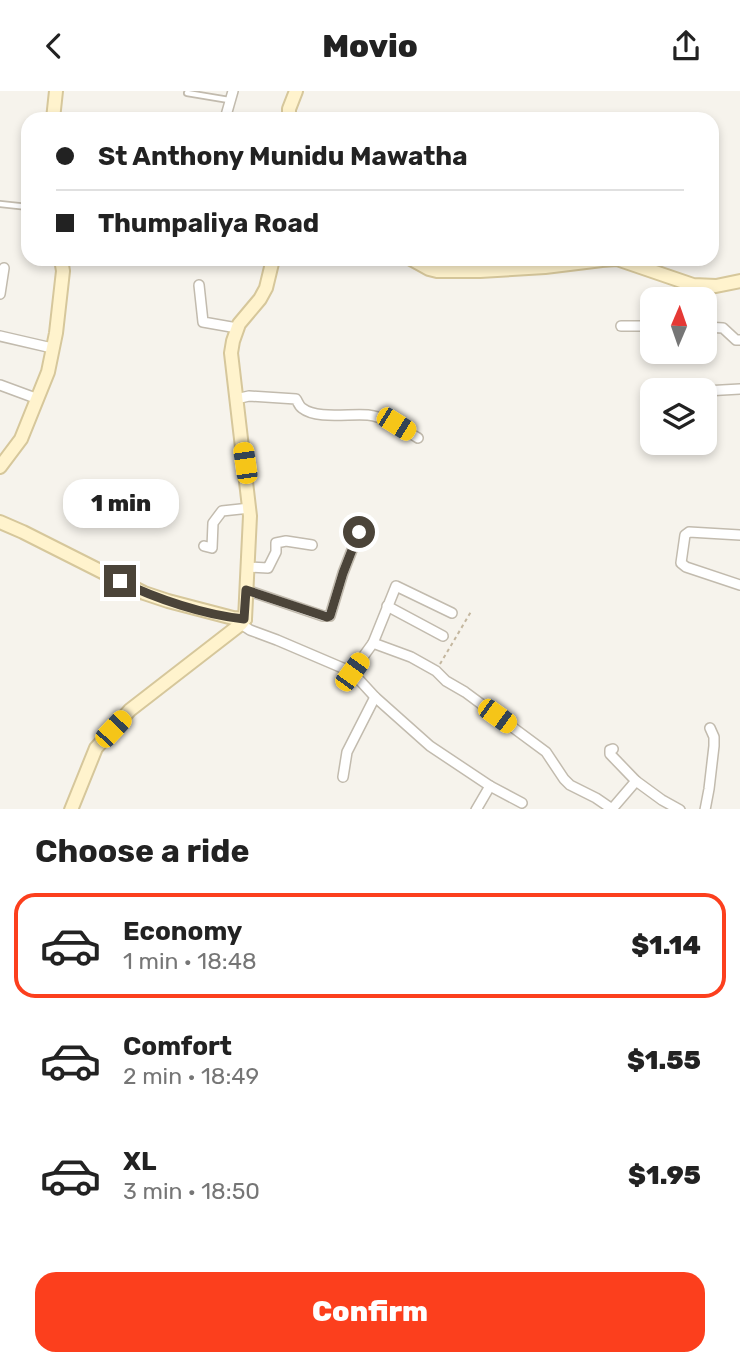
<!DOCTYPE html>
<html lang="en">
<head>
<meta charset="utf-8">
<style>
  body { margin:0; font-family:Rubik,sans-serif; background:#f6f6f6; color:#222; height:100vh; display:flex; flex-direction:column; font-size:26px; white-space:nowrap }
  * { box-sizing:border-box; margin:0 }
  p { font-size:23px; color:#767676 }
  .icon { flex:none; width:38px; height:38px; fill:none; stroke:currentColor; stroke-width:2; stroke-linecap:round; stroke-linejoin:round }
  .map { position:relative; height:718px; overflow:hidden }
  .sheet { display:flex; flex-direction:column; background:#fff; flex:1 }
  .sheet>* { flex:none }
  .banner { position:absolute; left:21px; top:21px; width:698px; height:154px; border-radius:21px; box-shadow:0 4px 10px #0003; display:grid; align-content:center; height:154px; padding:0 35px; background:#fff }
  .needle { width:46px; rotate:2deg }
  .tools { position:absolute; left:640px; top:196px; display:grid; gap:14px }
  .tools a { display:grid; place-items:center; width:77px; height:77px; border-radius:14px; background:#fff; box-shadow:0 4px 10px #0003; font-size:35px }
  .end { position:absolute; width:32px; height:32px; margin:-16px; border:9px solid #4b4439; background:#fff; box-shadow:0 0 0 4px #fff }
  .from { border-radius:50% }
  .bubble { position:absolute; height:49px; border-radius:21px; background:#fff; box-shadow:0 4px 10px #0003; font-size:23px; font-weight:800; line-height:49px; text-align:center }
  .car { position:absolute; width:21px; height:42px; margin:-21px -10px; border-radius:9px; box-shadow:0 0 5px 2px #0007; background:linear-gradient(#f5c518 24%,#345 0 40%,#f5c518 0 76%,#345 0 86%,#f5c518 0) }
  .banner b { display:flex; align-items:center; gap:24px; height:66px; font-size:26px }
  .banner b+b { border-top:2px solid #e0e0e0 }
  .banner i { width:18px; height:18px; background:#222 }
  ul { padding:0; list-style:none }
  li { display:flex; align-items:center; gap:21px; height:105px; margin:0 14px 10px; padding:0 21px; border:4px solid transparent; border-radius:21px }
  li div { flex:1 }
  li b { display:block; font-size:26px }
  li em { font-style:normal; font-weight:800 }
  li.current { border-color:#fc3f1d }
  li>.icon { width:63px; height:63px; stroke-width:1.5 }
  h2 { padding:0 35px; font-size:32px; line-height:84px }
  .cta { display:flex; gap:14px; margin-top:auto; padding:14px 35px }
  .cta a { flex:1; height:80px; border-radius:21px; background:#fc3f1d; color:#fff; font-size:28px; font-weight:800; line-height:80px; text-align:center }
  header { display:flex; justify-content:space-between; align-items:center; height:91px; padding:0 35px; background:#fff; font-size:32px; font-weight:800 }
  .map>svg:first-child { display:block }
  .lines { fill:none; stroke-linecap:round; stroke-linejoin:round }
  .lane-casing { stroke:#c2bbae; stroke-width:8 }
  .street-casing { stroke:#c2bbae; stroke-width:12 }
  .secondary-casing { stroke:#d6c79b; stroke-width:16 }
  .path { stroke:#c4b79f; stroke-width:2; stroke-dasharray:3.5 3.5; stroke-linecap:butt }
  .lane { stroke:#fff; stroke-width:4.5 }
  .street { stroke:#fff; stroke-width:9 }
  .secondary { stroke:#fff3cd; stroke-width:12 }
  .route { stroke:#4b4439; stroke-width:9 }
</style>
</head>
<body>
<header><svg class="icon" aria-label="back" viewBox="0 0 24 24"><path d="M15 5l-7 7 7 7"/></svg>Movio<svg class="icon" aria-label="share" viewBox="0 0 24 24"><path d="M12 15V3M7 8l5-5 5 5M5 13v7h14v-7"/></svg></header>
<div class="map">
<svg width="740" height="719" viewBox="0 0 740 719">
  <rect width="100%" height="100%" fill="#f6f3ec"/>
  <g class="lines">
    <g class="lane-casing">
      <g id="lane">
        <path d="M 187,2 L 229,9"/>
        <path d="M 0,113 L 28,116"/>
      </g>
    </g>
    <g class="street-casing">
      <g id="street">
        <path d="M 225,28 L 233,0"/>
        <path d="M 199,194 L 203,231 L 237,237"/>
        <path d="M 0,203 L 4,177"/>
        <path d="M 621,235 L 653,235"/>
        <path d="M 705,236 L 723,237 L 736,249 L 740,249"/>
        <path d="M 0,245 L 52,257"/>
        <path d="M 0,294 L 38,308"/>
        <path d="M 705,300 L 740,298"/>
        <path d="M 649,306 L 653,306"/>
        <path d="M 236,308 L 249,305 L 296,308 C 298,311 299,315 302,317 C 317,329 351,322 368,324 C 386,326 403,338 418,347"/>
        <path d="M 740,444 L 689,441 L 685,444 L 681,472 L 686,476 L 740,494"/>
        <path d="M 204,455 L 212,457 L 213,432 L 222,420 L 250,417"/>
        <path d="M 248,476 L 268,477 L 276,461 L 276,452 L 286,450 L 312,454"/>
        <path d="M 246,499 L 323,525 L 330,525 L 343,482 L 359,441"/>
        <path d="M 387,515 L 443,545"/>
        <path d="M 241,533 L 250,539 L 277,549 L 352,581 L 375,606 L 430,655 L 490,695 L 522,712"/>
        <path d="M 373,552 L 396,495 L 452,522"/>
        <path d="M 352,581 L 373,552 L 411,566 L 436,580 L 446,590 L 465,601 L 546,661 L 564,688 L 570,694 L 596,707 L 612,718 L 636,690 L 662,709 L 680,719"/>
        <path d="M 613,658 L 610,659 L 610,663 L 636,690"/>
        <path d="M 343,686 L 347,661 L 375,606"/>
        <path d="M 476,719 L 490,695"/>
        <path d="M 705,719 L 709,698 L 714,655 L 714,646 L 710,637"/>
      </g>
    </g>
    <g class="secondary-casing">
      <g id="secondary">
        <path d="M 53,28 L 56,0"/>
        <path d="M 289,28 L 289,18 L 296,0"/>
        <path d="M 411,168 L 429,178 L 437,180 L 480,180 L 545,176 L 602,169 L 617,168 L 693,194 L 716,195 L 740,190"/>
        <path d="M 0,376 L 21,348 L 48,281 L 56,242 L 63,180 L 61,168"/>
        <path d="M 0,431 L 23,441 L 144,502 L 168,510 L 233,527 L 245,528"/>
        <path d="M 245,528 L 250,425 L 231,262 L 233,250 L 239,233 L 260,208 L 266,197 L 273,168"/>
        <path d="M 71,719 L 96,657 L 130,619 L 241,533 L 245,528"/>
      </g>
    </g>
    <path class="path" d="M 440,573 L 472,519"/>
    <use href="#lane" class="lane"/>
    <use href="#street" class="street"/>
    <use href="#secondary" class="secondary"/>
  </g>
  <g class="lines">
    <path class="route" d="M 120,490 C 156,508 205,524 244,528 L 246,499 L 327,526 L 330,525 L 343,482 L 359,441"/>
  </g>
</svg>
<div class="tools">
<a><svg class="needle" viewBox="-14 -14 28 28"><path d="M0-13l5 13h-10z" fill="#e53935"/><path d="M0 13l5-13h-10z" fill="#767676"/></svg></a>
<a><svg class="icon" aria-label="layers" viewBox="0 0 24 24"><path d="M12 4l9 5-9 5-9-5zM3 14l9 5 9-5"/></svg></a>
</div>
<i class="end from" style="left:359px;top:441px"></i>
<i class="end" style="left:120px;top:490px"></i>
<div class="bubble" style="left:63px;top:388px;width:116px">1 min</div>
<i class="car" style="left:396px;top:333px;rotate:122deg"></i>
<i class="car" style="left:245px;top:372px;rotate:352deg"></i>
<i class="car" style="left:352px;top:581px;rotate:36deg"></i>
<i class="car" style="left:497px;top:625px;rotate:126deg"></i>
<i class="car" style="left:113px;top:638px;rotate:43deg"></i>
<div class="banner">
<b><i class="from"></i>St Anthony Munidu Mawatha</b>
<b><i></i>Thumpaliya Road</b>
</div>
</div>
<section class="sheet">
<h2>Choose a ride</h2>
<ul>
<li class="current"><svg class="icon" aria-label="car" viewBox="0 0 24 24"><path d="M5 17H2v-5l4-1 3-4h7l3 4 3 1v5h-3M9 17h6M6 11h13"/><circle cx="7" cy="17" r="2"/><circle cx="17" cy="17" r="2"/></svg><div><b>Economy</b><p>1 min · 18:48</p></div><em>$1.14</em></li>
<li><svg class="icon" aria-label="car" viewBox="0 0 24 24"><path d="M5 17H2v-5l4-1 3-4h7l3 4 3 1v5h-3M9 17h6M6 11h13"/><circle cx="7" cy="17" r="2"/><circle cx="17" cy="17" r="2"/></svg><div><b>Comfort</b><p>2 min · 18:49</p></div><em>$1.55</em></li>
<li><svg class="icon" aria-label="car" viewBox="0 0 24 24"><path d="M5 17H2v-5l4-1 3-4h7l3 4 3 1v5h-3M9 17h6M6 11h13"/><circle cx="7" cy="17" r="2"/><circle cx="17" cy="17" r="2"/></svg><div><b>XL</b><p>3 min · 18:50</p></div><em>$1.95</em></li>
</ul>
<div class="cta"><a>Confirm</a></div>
</section>
</body>
</html>
